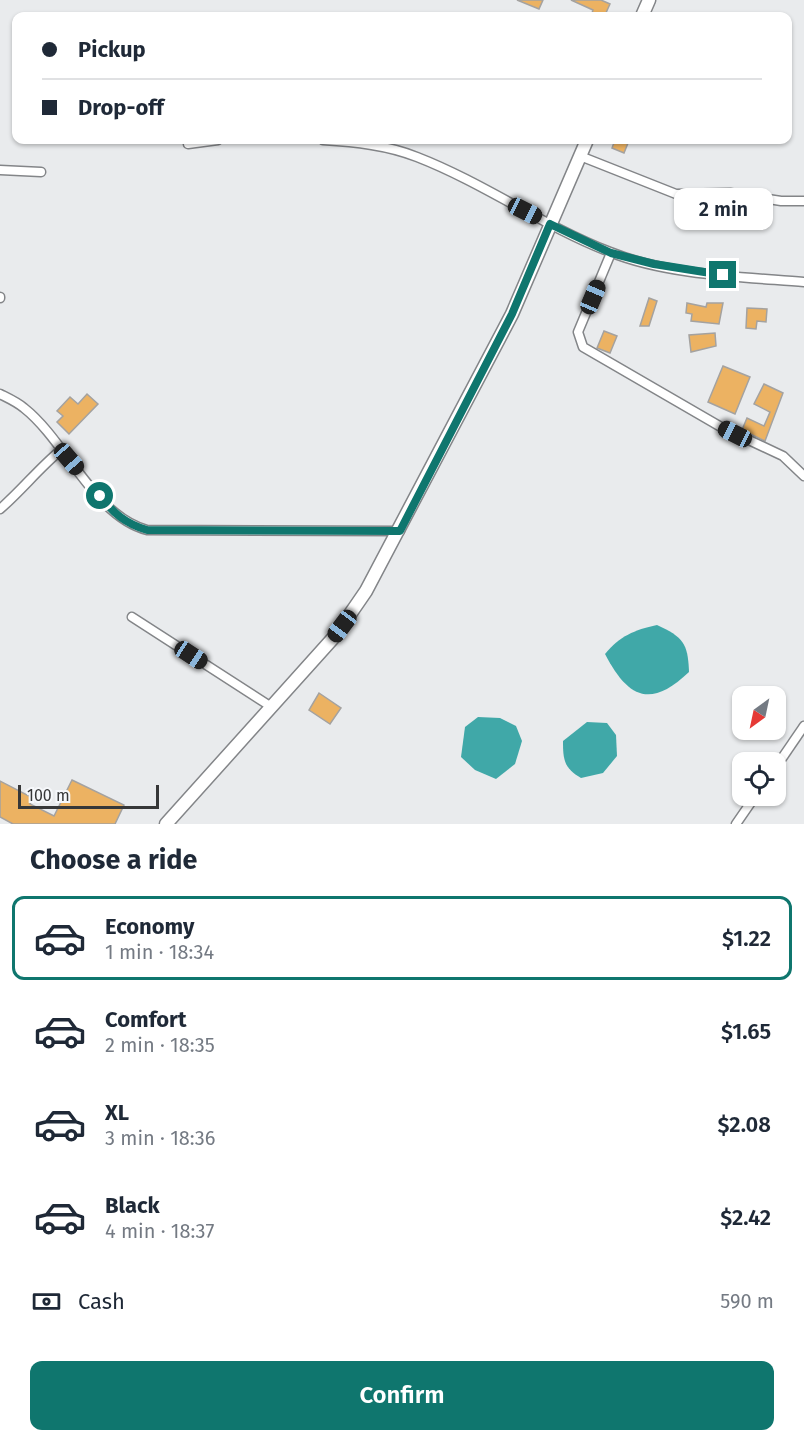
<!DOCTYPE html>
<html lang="en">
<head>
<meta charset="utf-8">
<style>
  body { margin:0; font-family:"Fira Sans",sans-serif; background:#f2f2f3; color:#1f2937; height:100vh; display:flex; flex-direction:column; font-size:22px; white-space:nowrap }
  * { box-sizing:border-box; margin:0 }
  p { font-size:20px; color:#747a83 }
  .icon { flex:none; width:33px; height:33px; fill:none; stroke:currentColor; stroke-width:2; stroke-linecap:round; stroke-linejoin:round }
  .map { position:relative; height:824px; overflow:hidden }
  .side { display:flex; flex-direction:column; background:#fff; flex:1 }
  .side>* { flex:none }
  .banner { position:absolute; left:12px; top:12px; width:780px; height:132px; border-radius:12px; box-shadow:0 2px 4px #0004; display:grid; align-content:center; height:132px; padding:0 30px; background:#fff }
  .needle { width:39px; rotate:213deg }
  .buttons { position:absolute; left:732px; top:686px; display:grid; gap:12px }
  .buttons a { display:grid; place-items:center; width:54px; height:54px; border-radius:12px; background:#fff; box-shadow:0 2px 4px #0004; font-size:30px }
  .scale { position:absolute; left:18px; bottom:15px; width:141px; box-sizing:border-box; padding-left:6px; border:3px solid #363738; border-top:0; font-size:16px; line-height:21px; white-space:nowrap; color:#363738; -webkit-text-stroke:4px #f6f8fb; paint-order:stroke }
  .end { position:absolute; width:27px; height:27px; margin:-14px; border:8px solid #0f766e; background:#fff; box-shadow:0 0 0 3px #fff }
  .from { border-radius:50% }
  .bubble { position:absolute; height:42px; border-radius:12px; background:#fff; box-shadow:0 2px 4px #0004; font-size:20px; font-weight:600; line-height:42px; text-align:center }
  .car { position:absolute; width:18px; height:36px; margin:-18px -9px; border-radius:8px; box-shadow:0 0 4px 2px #0007; background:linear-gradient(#222 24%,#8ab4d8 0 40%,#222 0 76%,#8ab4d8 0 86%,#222 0) }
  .banner b { display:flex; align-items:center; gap:21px; height:57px; font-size:22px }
  .banner b+b { border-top:2px solid #e0e1e3 }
  .banner i { width:15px; height:15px; background:#1f2937 }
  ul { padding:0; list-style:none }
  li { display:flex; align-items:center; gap:18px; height:84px; margin:0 12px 9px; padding:0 18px; border:3px solid transparent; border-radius:12px }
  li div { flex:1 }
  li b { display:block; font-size:22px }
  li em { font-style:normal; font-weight:600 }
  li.active { border-color:#0f766e }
  li>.icon { width:54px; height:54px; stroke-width:1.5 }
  h2 { padding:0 30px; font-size:27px; line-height:72px }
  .pay { display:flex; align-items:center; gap:15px; height:66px; padding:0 30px; font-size:22px }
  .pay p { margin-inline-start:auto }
  .cta { display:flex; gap:12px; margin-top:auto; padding:12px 30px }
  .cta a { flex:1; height:69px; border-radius:12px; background:#0f766e; color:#fff; font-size:24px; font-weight:600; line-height:69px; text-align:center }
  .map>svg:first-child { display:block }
  .water { fill:#40a8a8 }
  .building { fill:#ecb262; stroke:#a4a2a0; stroke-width:1.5 }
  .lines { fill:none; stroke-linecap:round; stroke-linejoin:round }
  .minor-casing { stroke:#838588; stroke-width:11 }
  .secondary-casing { stroke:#838588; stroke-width:15 }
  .minor { stroke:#fff; stroke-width:8 }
  .secondary { stroke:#fff; stroke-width:12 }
  .route { stroke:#0f766e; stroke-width:8 }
</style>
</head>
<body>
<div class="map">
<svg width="804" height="824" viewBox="0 0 804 824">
  <rect width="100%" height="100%" fill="#e9ebed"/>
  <g class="water">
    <path d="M 657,625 C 683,637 688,643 689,672 C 650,709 628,698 605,654 C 620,636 634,630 657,625 Z"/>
    <path d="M 478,717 L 500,718 L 516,726 L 522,741 L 515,764 L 496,779 L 475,770 L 461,757 L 465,727 Z"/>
    <path d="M 587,722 L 607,723 L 616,735 L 617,756 L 603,773 L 581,778 C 564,768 563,760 563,741 Z"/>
  </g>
  <g class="building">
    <path d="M 517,0 L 543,0 L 539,9 Z"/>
    <path d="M 571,0 L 601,0 L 610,4 L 605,15 L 601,13 L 599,16 L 592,13 L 593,10 Z"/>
    <path d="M 615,140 L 628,143 L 624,153 L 612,148 Z"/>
    <path d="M 649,298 L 657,301 L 649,326 L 640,326 Z"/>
    <path d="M 687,303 L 706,307 L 707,303 L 723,303 L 719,324 L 691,321 L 692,314 L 686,313 Z"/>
    <path d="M 747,308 L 767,309 L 766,322 L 757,321 L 756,329 L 746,328 Z"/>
    <path d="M 604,331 L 617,336 L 610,353 L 597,348 Z"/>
    <path d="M 715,333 L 716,346 L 691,352 L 689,335 Z"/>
    <path d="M 723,366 L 750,377 L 735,414 L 708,402 Z"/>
    <path d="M 764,384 L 783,393 L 765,441 L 742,430 L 747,418 L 764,426 L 770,412 L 754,404 Z"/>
    <path d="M 87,394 L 98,404 L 69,434 L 57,422 L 63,416 L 57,411 L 70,397 L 78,404 Z"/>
    <path d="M 319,693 L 341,708 L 330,724 L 309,710 Z"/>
    <path d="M 72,780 L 124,805 L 115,824 L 13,824 L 0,817 L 0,781 L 33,798 L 30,804 L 54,816 Z"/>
  </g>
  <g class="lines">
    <g class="minor-casing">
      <g id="minor">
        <path d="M 323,140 C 354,142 387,145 417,157 C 484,183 543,226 610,252 C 667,275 743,277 804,282"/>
        <path d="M 188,144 L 218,140"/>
        <path d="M 580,156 L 676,194 L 730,193 L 781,201 L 804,201"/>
        <path d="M 0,170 L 41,172"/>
        <path d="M 611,253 L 578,332 L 583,347 L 721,427 L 783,456 L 804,476"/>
        <path d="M 0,298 L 0,297"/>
        <path d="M 0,394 C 8,398 17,402 24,408 C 66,441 94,516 147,530 L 400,531"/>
        <path d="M 0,509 C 22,490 39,468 61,450"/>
        <path d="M 132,617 L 270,706"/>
        <path d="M 776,767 L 804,726"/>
        <path d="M 736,824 L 756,795"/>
      </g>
    </g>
    <g class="secondary-casing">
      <g id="secondary">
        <path d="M 642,16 L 649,0"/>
        <path d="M 166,824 L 335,636 L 366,591 L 512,314 L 587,140"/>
      </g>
    </g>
    <use href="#minor" class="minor"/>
    <use href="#secondary" class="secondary"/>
  </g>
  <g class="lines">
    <path class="route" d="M 100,496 C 113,513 126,524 147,530 L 400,531 L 512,314 L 550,224 L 611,253 L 654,264 L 723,275"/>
  </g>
</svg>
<div class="buttons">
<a><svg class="needle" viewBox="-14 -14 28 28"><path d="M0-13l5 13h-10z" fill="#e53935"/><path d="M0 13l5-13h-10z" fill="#747a83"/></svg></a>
<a><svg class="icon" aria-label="locate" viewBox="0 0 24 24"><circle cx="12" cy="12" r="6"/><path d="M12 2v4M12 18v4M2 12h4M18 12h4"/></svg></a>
</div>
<div class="scale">100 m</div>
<i class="end from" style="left:100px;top:496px"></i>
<i class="end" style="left:723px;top:275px"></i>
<div class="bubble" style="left:674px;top:188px;width:99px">2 min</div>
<i class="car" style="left:525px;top:211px;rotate:117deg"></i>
<i class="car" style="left:593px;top:297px;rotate:23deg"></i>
<i class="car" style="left:735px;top:434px;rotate:297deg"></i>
<i class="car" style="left:69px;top:459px;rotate:139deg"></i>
<i class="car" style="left:342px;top:626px;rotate:217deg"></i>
<i class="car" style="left:191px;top:655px;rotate:123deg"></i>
<div class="banner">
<b><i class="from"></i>Pickup</b>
<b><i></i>Drop-off</b>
</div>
</div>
<section class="side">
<h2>Choose a ride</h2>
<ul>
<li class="active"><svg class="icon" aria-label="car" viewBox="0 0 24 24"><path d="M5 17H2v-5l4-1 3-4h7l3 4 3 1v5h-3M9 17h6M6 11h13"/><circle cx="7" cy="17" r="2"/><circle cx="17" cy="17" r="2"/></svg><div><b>Economy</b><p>1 min · 18:34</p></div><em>$1.22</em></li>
<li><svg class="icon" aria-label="car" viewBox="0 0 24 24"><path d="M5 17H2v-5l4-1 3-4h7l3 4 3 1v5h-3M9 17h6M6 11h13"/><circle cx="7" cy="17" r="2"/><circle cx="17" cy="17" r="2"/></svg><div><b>Comfort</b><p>2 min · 18:35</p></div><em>$1.65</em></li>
<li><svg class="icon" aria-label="car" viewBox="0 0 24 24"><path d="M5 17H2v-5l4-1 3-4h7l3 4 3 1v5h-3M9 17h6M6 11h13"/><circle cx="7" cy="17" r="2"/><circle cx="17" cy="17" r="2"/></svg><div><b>XL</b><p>3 min · 18:36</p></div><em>$2.08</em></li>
<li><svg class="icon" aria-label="car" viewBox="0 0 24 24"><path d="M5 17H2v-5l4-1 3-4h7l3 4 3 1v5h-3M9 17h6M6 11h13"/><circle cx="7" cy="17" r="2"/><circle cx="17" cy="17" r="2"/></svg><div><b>Black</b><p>4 min · 18:37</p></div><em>$2.42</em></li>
</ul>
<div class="pay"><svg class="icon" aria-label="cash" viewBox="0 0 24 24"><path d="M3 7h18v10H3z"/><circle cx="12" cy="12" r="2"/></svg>Cash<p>590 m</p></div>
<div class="cta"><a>Confirm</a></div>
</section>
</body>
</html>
